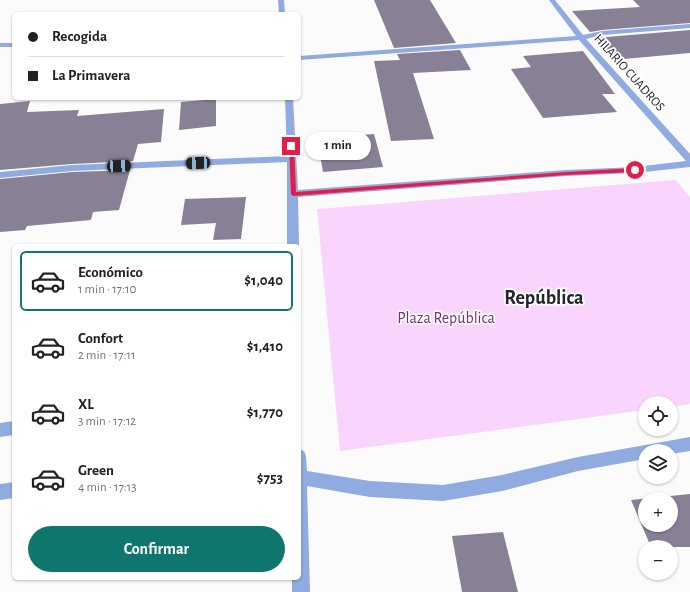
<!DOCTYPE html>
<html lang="es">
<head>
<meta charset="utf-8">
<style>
  body { margin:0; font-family:"Alegreya Sans",sans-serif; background:#f6f6f6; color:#222; height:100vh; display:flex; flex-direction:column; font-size:15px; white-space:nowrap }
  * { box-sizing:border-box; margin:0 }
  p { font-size:13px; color:#767676 }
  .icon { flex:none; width:22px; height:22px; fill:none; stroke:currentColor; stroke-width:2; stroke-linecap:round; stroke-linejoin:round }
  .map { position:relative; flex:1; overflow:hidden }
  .panel { position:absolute; left:12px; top:244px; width:289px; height:336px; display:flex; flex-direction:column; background:#fff; border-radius:6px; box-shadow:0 1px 3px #0004 }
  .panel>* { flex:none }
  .guide { position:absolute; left:12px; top:12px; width:289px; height:88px; border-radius:6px; box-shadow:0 1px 3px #0004; display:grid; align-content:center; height:88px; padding:0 16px; background:#fff }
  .fabs { position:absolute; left:638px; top:396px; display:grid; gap:8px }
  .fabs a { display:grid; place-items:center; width:40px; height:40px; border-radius:50%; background:#fff; box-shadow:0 1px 3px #0004; font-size:20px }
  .end { position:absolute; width:18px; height:18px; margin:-9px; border:5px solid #e11d48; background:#fff; box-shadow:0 0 0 2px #fff }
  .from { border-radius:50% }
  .bubble { position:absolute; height:28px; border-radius:14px; background:#fff; box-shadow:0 1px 3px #0004; font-size:13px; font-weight:700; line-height:28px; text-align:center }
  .car { position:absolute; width:12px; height:24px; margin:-12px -6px; border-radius:5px; box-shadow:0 0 3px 1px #0007; background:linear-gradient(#222 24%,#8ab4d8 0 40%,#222 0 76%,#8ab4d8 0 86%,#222 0) }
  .guide b { display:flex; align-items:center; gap:14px; height:38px; font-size:15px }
  .guide b+b { border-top:1px solid #e0e0e0 }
  .guide i { width:10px; height:10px; background:#222 }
  ul { padding:7px 0 0; list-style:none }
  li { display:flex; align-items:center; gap:12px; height:60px; margin:0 8px 6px; padding:0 8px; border:2px solid transparent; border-radius:6px }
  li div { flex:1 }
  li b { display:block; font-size:15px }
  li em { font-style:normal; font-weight:700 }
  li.selected { border-color:#0f766e }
  li>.icon { width:36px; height:36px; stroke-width:1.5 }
  .primary-button { display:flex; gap:8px; margin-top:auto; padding:8px 16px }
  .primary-button a { flex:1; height:46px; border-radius:24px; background:#0f766e; color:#fff; font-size:16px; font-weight:700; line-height:46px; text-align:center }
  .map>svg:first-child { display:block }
  .green { fill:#f9d5fd }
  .building { fill:#888095; fill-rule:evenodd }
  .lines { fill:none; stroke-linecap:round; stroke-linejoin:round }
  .street { fill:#90abe0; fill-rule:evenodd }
  .route { fill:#e11d48 }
  .labels { text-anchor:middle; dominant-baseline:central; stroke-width:3.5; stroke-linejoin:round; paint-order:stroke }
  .far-street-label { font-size:13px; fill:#25252e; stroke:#fff }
  .park-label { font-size:16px; fill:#792d83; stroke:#fff }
  .district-label { font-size:20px; font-weight:bold; fill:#25252e; stroke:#fff }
</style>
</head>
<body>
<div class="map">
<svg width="690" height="592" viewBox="0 0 690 592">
  <rect width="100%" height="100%" fill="#fbfbfb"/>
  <path class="green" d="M 676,180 L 690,197 L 690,404 L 671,407 L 671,403 L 645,403 L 645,410 L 340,451 L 317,209 Z"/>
  <g class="building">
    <path d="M 374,0 L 430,0 L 456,43 L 394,48 Z"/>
    <path d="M 633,0 L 690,0 L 690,23 L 602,30 L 590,32 L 572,11 L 640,7 Z"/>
    <path d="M 690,30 L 690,53 L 613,60 L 595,38 Z"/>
    <path d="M 460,50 L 471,70 L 413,73 L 434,139 L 391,141 L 374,61 L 400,60 L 397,54 Z"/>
    <path d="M 583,51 L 615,94 L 602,94 L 617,112 L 543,118 L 511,69 L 531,67 L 523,56 Z"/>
    <path d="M 216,99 L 216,126 L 179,130 L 181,102 Z"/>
    <path d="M 30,101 L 27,112 L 79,110 L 77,116 L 164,109 L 161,142 L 138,144 L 133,161 L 72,164 L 0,170 L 0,104 Z"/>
    <path d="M 374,134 L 383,167 L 323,172 L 317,138 Z"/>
    <path d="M 130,170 L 119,210 L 93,212 L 91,220 L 27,226 L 25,230 L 0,232 L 0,179 L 72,172 Z"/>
    <path d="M 246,197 L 241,239 L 213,240 L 216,223 L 181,225 L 185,199 Z"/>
    <path d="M 690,494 L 690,547 L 651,547 L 631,500 ZM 645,499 L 671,499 L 671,525 L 645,525 Z"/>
    <path d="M 503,532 L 518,592 L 462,592 L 452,536 Z"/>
  </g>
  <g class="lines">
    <g class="street">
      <path d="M 278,0 L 284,0 L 285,14 L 279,14 Z"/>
      <path d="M 549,0 L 555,0 L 583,35 L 602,31 L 690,24 L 690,28 L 602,35 L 586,39 L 690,154 L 690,167 L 635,173 L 566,176 L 298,197 L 299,246 L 287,246 L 287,162 L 72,171 L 0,178 L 0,172 L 72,165 L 287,156 L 285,98 L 293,98 L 298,190 L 566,170 L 635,167 L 686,161 L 579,40 L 299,60 L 299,56 L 576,36 Z"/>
      <rect x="0" y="43" width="14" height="4"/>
      <path d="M 14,421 L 14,435 L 0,437 L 0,423 Z"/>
      <path d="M 690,437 L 690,451 L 671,454 L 671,451 L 645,451 L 645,459 L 578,471 L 502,491 L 443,501 L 370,497 L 307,486 L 310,592 L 292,592 L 292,578 L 299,578 L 299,449 L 304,451 L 306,456 L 307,471 L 370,481 L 443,485 L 502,475 L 578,457 Z"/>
      <path d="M 14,482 L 14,498 L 0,500 L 0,484 Z"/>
    </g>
  </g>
  <path class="route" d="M 289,145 L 294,146 L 296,192 L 566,172 L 635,168 L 638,170 L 635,172 L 566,175 L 293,196 L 291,194 Z"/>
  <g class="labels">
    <g class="far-street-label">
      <text transform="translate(629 73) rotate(48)">HILARIO CUADROS</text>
    </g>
    <g class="park-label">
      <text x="446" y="318">Plaza República</text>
    </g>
    <g class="district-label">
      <text x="544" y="298">República</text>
    </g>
  </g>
</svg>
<div class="fabs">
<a><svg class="icon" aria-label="locate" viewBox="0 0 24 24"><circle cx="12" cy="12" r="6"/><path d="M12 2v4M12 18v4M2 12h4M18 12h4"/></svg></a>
<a><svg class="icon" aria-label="layers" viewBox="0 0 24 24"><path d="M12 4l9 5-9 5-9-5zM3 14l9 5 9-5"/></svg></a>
<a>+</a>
<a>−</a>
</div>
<i class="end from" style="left:635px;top:170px"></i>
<i class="end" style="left:291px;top:146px"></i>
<div class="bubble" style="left:305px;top:132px;width:66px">1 min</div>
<i class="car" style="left:198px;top:163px;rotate:268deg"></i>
<i class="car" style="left:119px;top:166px;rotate:87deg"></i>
<div class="guide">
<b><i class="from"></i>Recogida</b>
<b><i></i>La Primavera</b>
</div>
<section class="panel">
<ul>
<li class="selected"><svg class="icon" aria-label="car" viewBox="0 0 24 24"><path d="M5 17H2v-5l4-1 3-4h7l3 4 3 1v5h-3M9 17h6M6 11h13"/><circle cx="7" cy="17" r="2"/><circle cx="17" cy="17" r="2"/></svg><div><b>Económico</b><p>1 min · 17:10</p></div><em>$1,040</em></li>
<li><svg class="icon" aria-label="car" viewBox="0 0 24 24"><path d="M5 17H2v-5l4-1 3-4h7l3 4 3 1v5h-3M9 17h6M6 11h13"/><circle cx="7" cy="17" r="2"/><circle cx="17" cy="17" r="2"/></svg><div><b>Confort</b><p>2 min · 17:11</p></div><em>$1,410</em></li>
<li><svg class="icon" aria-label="car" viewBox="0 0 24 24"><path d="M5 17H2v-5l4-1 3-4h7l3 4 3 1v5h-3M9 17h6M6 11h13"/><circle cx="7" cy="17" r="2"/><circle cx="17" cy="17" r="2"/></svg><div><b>XL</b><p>3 min · 17:12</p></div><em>$1,770</em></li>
<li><svg class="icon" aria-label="car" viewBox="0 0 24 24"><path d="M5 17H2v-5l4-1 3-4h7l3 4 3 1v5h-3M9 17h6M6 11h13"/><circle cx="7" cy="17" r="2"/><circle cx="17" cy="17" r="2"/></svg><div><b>Green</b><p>4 min · 17:13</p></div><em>$753</em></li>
</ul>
<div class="primary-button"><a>Confirmar</a></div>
</section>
</div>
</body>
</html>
